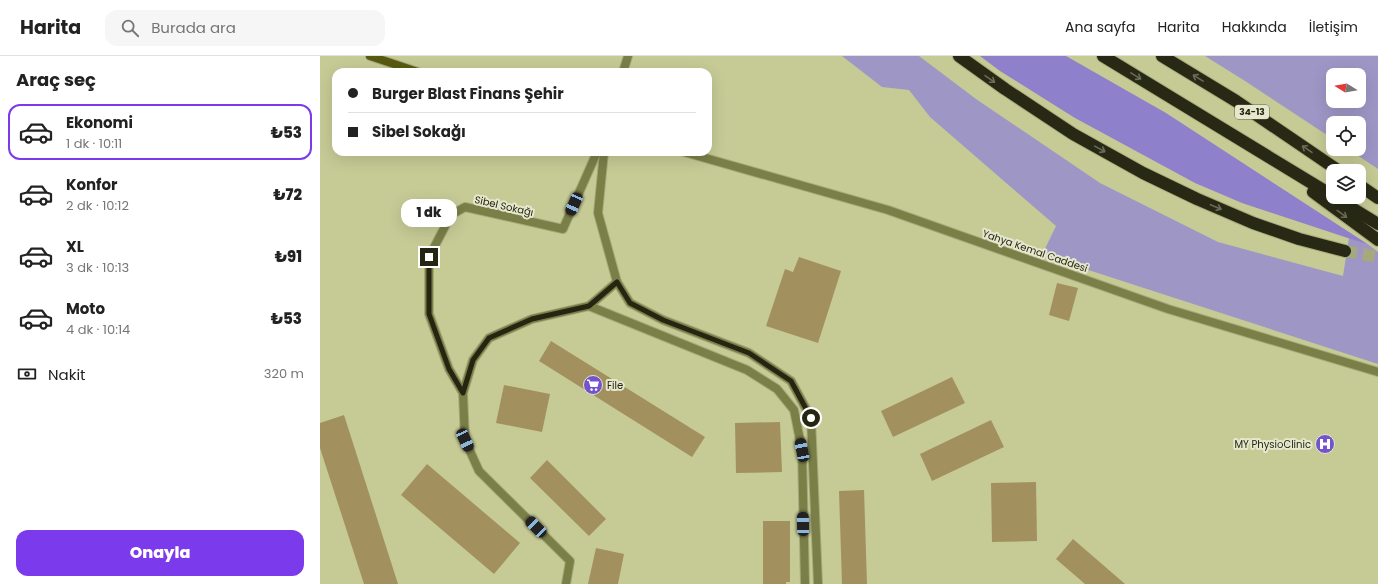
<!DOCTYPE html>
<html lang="tr">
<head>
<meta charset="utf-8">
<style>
  body { margin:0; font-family:Poppins,sans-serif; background:#f6f6f6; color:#222; height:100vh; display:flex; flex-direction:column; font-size:15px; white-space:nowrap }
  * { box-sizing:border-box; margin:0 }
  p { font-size:13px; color:#767676 }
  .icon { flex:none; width:22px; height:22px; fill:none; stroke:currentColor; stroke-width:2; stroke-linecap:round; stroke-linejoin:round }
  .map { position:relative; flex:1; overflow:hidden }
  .drawer { display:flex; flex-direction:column; background:#fff; width:320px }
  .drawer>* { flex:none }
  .banner { position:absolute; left:12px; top:12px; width:380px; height:88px; border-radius:12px; box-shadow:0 4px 16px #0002; display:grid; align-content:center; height:88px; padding:0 16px; background:#fff }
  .needle { width:26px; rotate:281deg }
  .controls { position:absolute; left:1006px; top:12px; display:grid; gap:8px }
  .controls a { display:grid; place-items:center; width:40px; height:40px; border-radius:8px; background:#fff; box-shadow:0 4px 16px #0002; font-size:20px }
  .end { position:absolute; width:18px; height:18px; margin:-9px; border:5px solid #242611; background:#fff; box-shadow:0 0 0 2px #fff }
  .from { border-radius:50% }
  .bubble { position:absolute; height:28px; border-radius:12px; background:#fff; box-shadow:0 4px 16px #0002; font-size:13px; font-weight:800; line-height:28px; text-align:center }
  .car { position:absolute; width:12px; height:24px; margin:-12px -6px; border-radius:5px; box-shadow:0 0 3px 1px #0007; background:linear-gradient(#222 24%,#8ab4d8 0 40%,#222 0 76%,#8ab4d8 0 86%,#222 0) }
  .banner b { display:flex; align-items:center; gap:14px; height:38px; font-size:15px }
  .banner b+b { border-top:1px solid #e0e0e0 }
  .banner i { width:10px; height:10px; background:#222 }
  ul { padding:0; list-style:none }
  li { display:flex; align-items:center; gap:12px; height:56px; margin:0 8px 6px; padding:0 8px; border:2px solid transparent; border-radius:12px }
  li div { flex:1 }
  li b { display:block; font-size:15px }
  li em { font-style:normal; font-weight:800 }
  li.active { border-color:#7c3aed }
  li>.icon { width:36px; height:36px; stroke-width:1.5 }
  h2 { padding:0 16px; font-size:18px; line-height:48px }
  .pay { display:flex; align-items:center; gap:10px; height:44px; padding:0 16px; font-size:15px }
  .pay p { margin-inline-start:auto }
  .primary-button { display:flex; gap:8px; margin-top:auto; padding:8px 16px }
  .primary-button a { flex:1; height:46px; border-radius:12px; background:#7c3aed; color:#fff; font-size:16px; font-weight:800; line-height:46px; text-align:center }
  header { display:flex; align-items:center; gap:24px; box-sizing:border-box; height:56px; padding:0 20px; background:#fff; border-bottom:1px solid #e0e0e0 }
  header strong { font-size:19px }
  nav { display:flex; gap:22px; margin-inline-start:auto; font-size:14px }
  .search { width:280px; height:36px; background:#f6f6f6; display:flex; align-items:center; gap:10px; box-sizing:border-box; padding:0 14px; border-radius:12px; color:#767676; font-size:15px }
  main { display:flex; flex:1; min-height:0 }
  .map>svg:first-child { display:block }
  .green { fill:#9e97c6; fill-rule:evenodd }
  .forest { fill:#8e80ca }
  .building { fill:#a2915f }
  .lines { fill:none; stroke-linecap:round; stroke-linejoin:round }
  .highway-tunnel { stroke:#a6a97b; stroke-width:12; stroke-dasharray:12 6; stroke-linecap:butt }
  .street-casing { stroke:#a6a97b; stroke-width:10 }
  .secondary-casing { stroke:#a6a97b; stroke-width:10 }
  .highway-casing { stroke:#a6a97b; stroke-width:14 }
  .street { stroke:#7a7e47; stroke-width:8 }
  .secondary { stroke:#575a0f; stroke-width:8 }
  .highway { stroke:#282915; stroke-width:12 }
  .oneway { stroke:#6a6c56 }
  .route { stroke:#242611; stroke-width:5 }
  .labels { text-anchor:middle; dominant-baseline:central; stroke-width:4; stroke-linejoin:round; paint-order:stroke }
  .shield { fill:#e6e8ce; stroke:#5e604a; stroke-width:1 }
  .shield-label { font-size:9px; font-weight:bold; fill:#242611 }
  .street-label { font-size:10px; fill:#242611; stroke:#e6e8ce }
  .poi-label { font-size:10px; fill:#242611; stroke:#e6e8ce; text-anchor:start }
</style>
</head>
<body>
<header>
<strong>Harita</strong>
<div class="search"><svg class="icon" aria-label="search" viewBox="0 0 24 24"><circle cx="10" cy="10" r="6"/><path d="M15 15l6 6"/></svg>Burada ara</div>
<nav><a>Ana sayfa</a><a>Harita</a><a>Hakkında</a><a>İletişim</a></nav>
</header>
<main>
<section class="drawer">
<h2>Araç seç</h2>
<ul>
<li class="active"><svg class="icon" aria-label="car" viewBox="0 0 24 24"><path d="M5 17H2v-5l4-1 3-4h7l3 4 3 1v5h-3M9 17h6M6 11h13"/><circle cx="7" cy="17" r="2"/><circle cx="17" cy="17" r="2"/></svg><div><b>Ekonomi</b><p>1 dk · 10:11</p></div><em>₺53</em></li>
<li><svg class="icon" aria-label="car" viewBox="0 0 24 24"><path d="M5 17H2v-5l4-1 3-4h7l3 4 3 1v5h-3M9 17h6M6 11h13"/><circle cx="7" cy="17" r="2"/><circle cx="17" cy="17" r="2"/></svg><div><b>Konfor</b><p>2 dk · 10:12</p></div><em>₺72</em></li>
<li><svg class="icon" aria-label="car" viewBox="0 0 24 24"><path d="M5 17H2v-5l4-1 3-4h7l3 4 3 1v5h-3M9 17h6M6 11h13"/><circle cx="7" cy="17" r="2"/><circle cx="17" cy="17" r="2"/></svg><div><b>XL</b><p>3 dk · 10:13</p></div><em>₺91</em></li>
<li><svg class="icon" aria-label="car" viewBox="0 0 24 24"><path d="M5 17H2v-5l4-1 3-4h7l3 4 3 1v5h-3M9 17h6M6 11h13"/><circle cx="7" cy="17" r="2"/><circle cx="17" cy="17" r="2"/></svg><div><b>Moto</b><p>4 dk · 10:14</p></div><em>₺53</em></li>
</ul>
<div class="pay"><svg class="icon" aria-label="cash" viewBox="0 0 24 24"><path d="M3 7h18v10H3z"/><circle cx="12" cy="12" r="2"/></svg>Nakit<p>320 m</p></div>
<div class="primary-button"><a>Onayla</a></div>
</section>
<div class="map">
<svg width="1058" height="528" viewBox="0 0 1058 528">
  <rect width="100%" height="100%" fill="#c6ca95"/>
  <g class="green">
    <path d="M 522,0 L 599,0 L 656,43 L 780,127 L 898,186 L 1023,220 L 1029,182 L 1049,189 L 1058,196 L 1058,308 L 722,199 L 736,170 L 610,61 L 589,34 L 562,31 Z"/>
    <path d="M 885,0 L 1058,0 L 1058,113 L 1028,93 L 1039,93 L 1039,67 L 1013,67 L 1013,83 L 925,25 ZM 1013,19 L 1039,19 L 1039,45 L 1013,45 Z"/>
  </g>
  <path class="forest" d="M 660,0 L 746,0 L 846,57 L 1049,189 L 922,147 L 875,127 L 755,62 L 680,15 Z"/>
  <g class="building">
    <path d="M 479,201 L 521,215 L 498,287 L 446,270 L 465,213 L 473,216 Z"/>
    <path d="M 737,227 L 758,232 L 749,265 L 729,259 Z"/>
    <path d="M 231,285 L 385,381 L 372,401 L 219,305 Z"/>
    <path d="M 632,321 L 645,347 L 573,381 L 561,355 Z"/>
    <path d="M 184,329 L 230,338 L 222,376 L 176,367 Z"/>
    <path d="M 24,359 L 78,528 L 44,528 L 0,392 L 0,367 Z"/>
    <path d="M 671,364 L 684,391 L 612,425 L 600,398 Z"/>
    <path d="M 460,366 L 462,416 L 416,417 L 415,367 Z"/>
    <path d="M 227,404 L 286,463 L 269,480 L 210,422 Z"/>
    <path d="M 107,408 L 200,487 L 174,518 L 81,439 Z"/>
    <path d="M 716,426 L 717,485 L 672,486 L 671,427 Z"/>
    <path d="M 544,434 L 547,528 L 522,528 L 519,435 Z"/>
    <path d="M 443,465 L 470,465 L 470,526 L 466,526 L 466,528 L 443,528 Z"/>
    <path d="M 753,483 L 805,528 L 765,528 L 736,503 Z"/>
    <path d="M 276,492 L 304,498 L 298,528 L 268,528 Z"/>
  </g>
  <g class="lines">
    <path class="highway-tunnel" d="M 1025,195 L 1058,201"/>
    <g class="street-casing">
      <g id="street">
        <path d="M 303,16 L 308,0"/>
        <path d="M 284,96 L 278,157 L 297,226 L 310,247 L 343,264 L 429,297 L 471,325 L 491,362 L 498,528"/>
        <path d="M 364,96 L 568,154 L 848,253 L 1058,316"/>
        <path d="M 269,250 L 427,314 L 457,333 L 474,354 L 482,394 L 485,528"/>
        <path d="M 143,337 L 129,313 L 109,258 L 109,201 L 131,159 L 145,151 L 243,173 L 277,96"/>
        <path d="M 246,528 L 250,505 L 159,415 L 145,384 L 143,337 L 153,304 L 169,282 L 212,263 L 269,250 L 297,226"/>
      </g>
    </g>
    <g class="secondary-casing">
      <path id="secondary" d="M 50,0 L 98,16"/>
    </g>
    <g class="highway-casing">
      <g id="highway">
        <path d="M 639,0 L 685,33 L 753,78 L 823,117 L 877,143 L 933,167 L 979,183 L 1025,195"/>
        <path d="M 783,0 L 1013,140"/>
        <path d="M 842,0 L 916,45 L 1019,115"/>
        <path d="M 1039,129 L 1058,142"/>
        <path d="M 993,136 L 1058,184"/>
        <path d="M 1014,141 L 1058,168"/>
      </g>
    </g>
    <use href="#street" class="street"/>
    <use href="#secondary" class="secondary"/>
    <use href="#highway" class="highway"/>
  </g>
  <defs><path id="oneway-shaft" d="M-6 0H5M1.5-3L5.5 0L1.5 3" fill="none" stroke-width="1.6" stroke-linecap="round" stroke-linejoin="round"/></defs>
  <g class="oneway">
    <use href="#oneway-shaft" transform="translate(816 20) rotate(31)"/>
    <use href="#oneway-shaft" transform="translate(878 22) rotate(-149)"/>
    <use href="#oneway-shaft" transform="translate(670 23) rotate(35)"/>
    <use href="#oneway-shaft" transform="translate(780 93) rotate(29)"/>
    <use href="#oneway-shaft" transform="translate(987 93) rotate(-146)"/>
    <use href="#oneway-shaft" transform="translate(896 151) rotate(23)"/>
    <use href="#oneway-shaft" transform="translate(1022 158) rotate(36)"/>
  </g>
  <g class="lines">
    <path class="route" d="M 109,201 L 109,258 L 129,313 L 143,337 L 153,304 L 169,282 L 212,263 L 269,250 L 297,226 L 310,247 L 343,264 L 429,297 L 471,325 L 491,362"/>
  </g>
  <defs>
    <g id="supermarket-disc" transform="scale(1)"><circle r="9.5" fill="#7453cc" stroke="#e6e8ce"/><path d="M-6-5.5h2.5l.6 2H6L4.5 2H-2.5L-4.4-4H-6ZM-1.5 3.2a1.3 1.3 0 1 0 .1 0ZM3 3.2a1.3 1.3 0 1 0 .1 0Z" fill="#fff"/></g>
    <g id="hospital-disc" transform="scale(1)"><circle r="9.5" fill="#7453cc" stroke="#e6e8ce"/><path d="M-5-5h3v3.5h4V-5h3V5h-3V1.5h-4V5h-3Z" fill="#fff"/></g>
  </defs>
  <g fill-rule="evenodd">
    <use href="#supermarket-disc" x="273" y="329"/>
    <use href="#hospital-disc" x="1005" y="388"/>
  </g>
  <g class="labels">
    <rect class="shield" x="915" y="49" width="34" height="14" rx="3"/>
    <g class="shield-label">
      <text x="932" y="56">34-13</text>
    </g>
    <g class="street-label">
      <text transform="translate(184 150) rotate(13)">Sibel Sokağı</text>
      <text transform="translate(715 195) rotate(19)">Yahya Kemal Caddesi</text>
    </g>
    <g class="poi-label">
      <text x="287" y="329">File</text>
      <text x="991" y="388" text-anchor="end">MY PhysioClinic</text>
    </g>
  </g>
</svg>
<div class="controls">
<a><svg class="needle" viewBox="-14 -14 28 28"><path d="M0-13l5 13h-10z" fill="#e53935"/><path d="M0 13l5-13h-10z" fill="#767676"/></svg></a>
<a><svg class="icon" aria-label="locate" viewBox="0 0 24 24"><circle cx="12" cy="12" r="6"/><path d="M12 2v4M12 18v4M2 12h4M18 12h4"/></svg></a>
<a><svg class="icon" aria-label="layers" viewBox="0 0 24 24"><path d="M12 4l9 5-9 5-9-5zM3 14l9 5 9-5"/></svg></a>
</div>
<i class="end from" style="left:491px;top:362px"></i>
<i class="end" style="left:109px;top:201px"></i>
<div class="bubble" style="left:81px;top:143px;width:56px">1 dk</div>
<i class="car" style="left:254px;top:148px;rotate:204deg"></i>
<i class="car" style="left:145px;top:384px;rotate:155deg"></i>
<i class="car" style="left:482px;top:394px;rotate:349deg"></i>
<i class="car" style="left:483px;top:468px;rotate:359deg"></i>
<i class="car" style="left:216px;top:471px;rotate:315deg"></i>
<div class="banner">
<b><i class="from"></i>Burger Blast Finans Şehir</b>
<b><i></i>Sibel Sokağı</b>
</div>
</div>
</main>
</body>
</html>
